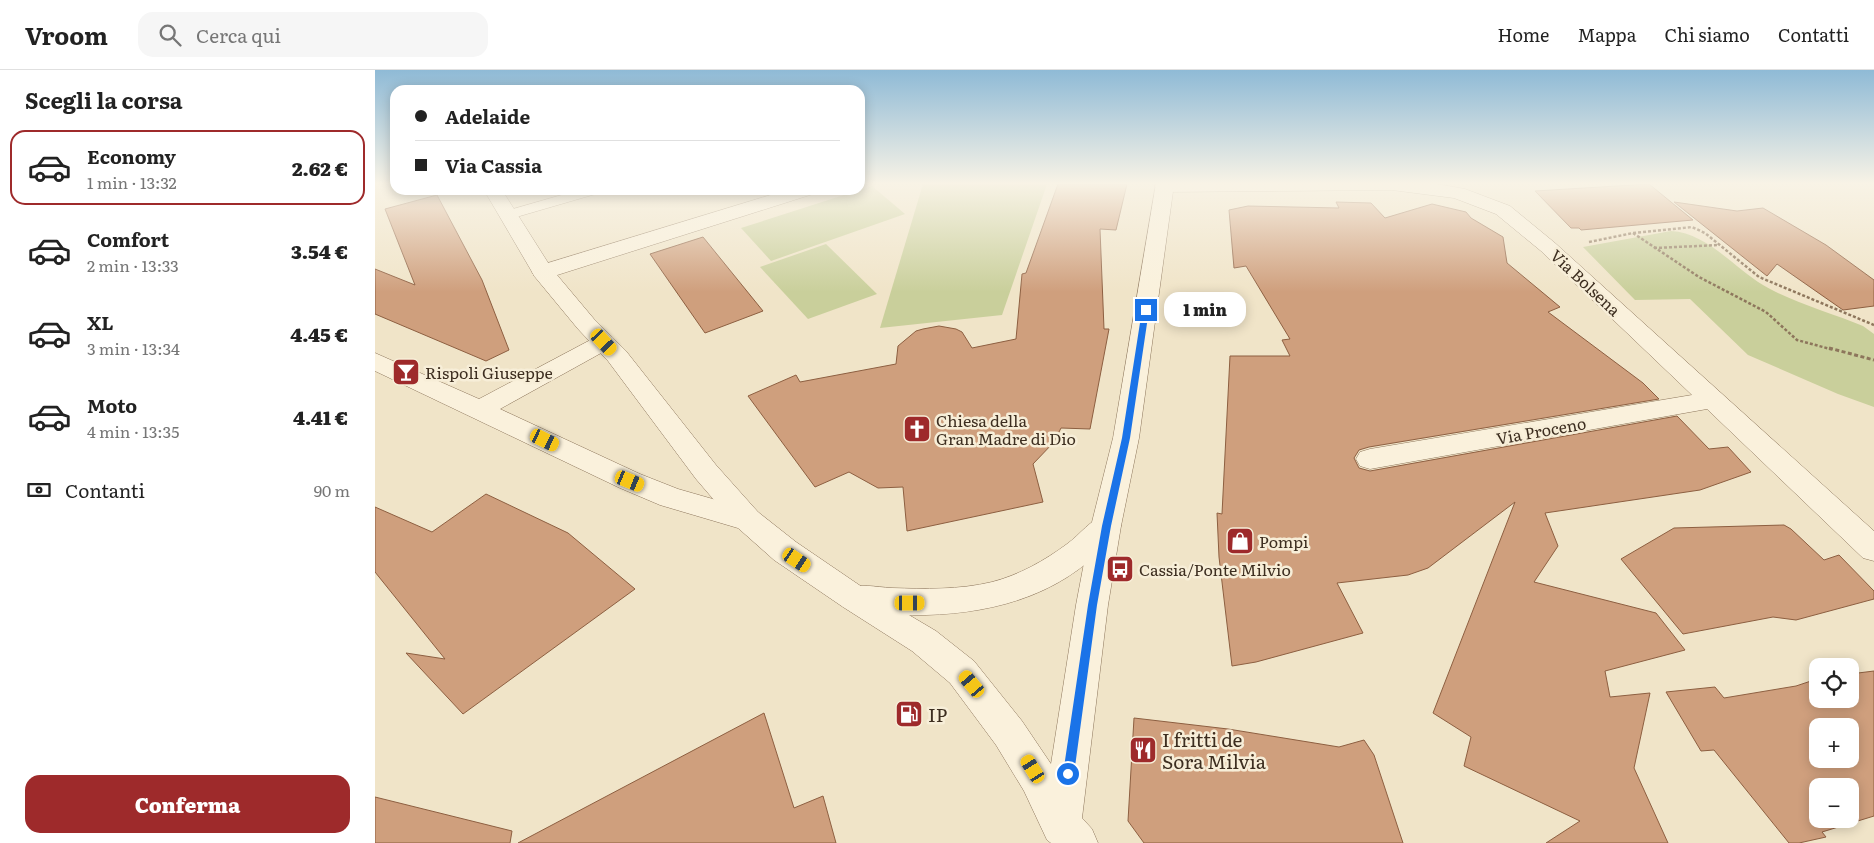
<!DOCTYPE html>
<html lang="it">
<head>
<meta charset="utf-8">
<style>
  body { margin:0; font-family:Literata,serif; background:#f6f6f6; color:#222; height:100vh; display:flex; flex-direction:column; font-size:19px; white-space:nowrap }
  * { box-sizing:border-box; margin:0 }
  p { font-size:16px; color:#767676 }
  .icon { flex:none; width:28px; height:28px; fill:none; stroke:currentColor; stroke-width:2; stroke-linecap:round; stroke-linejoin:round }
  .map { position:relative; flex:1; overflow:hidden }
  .drawer { display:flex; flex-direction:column; background:#fff; width:375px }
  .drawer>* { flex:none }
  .hud { position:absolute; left:15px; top:15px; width:475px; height:110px; border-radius:15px; box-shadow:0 2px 12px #0003; display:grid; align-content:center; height:110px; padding:0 25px; background:#fff }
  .controls { position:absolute; left:1434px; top:588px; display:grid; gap:10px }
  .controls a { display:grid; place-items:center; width:50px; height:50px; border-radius:10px; background:#fff; box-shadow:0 2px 12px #0003; font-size:25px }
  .end { position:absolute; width:22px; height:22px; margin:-11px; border:6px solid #1a73e8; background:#fff; box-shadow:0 0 0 2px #fff }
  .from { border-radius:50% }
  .bubble { position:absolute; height:35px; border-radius:15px; background:#fff; box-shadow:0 2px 12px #0003; font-size:16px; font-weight:800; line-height:35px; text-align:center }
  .car { position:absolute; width:15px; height:30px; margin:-15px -8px; border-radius:6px; box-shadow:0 0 4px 1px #0007; background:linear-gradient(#f5c518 24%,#345 0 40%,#f5c518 0 76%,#345 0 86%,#f5c518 0) }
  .hud b { display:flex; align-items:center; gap:18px; height:48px; font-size:19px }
  .hud b+b { border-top:1px solid #e0e0e0 }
  .hud i { width:12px; height:12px; background:#222 }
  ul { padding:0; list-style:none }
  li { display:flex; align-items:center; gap:15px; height:75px; margin:0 10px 8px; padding:0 15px; border:2px solid transparent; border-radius:15px }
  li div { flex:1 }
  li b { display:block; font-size:19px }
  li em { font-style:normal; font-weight:800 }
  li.current { border-color:#9e2a2b }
  li>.icon { width:45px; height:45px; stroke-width:1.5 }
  h2 { padding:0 25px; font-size:22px; line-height:60px }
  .pay { display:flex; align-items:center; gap:12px; height:55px; padding:0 25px; font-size:19px }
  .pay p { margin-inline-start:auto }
  .action { display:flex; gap:10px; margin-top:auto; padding:10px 25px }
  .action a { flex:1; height:58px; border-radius:15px; background:#9e2a2b; color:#fff; font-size:20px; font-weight:800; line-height:58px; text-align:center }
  header { display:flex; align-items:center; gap:30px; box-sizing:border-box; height:70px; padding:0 25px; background:#fff; border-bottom:1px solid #e0e0e0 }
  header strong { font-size:24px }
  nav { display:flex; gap:28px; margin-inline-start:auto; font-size:18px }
  .search { width:350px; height:45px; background:#f6f6f6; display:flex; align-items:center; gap:12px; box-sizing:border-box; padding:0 18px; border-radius:15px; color:#767676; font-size:19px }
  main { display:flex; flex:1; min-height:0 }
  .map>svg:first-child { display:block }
  .green { fill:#c9cf9b }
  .building { fill:#cf9f7d; stroke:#8d5f41; fill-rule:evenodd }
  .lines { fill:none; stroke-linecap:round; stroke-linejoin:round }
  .service-casing { stroke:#8d765c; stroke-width:1 }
  .minor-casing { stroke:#8d765c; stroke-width:1 }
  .tertiary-casing { stroke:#8d765c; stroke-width:1 }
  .path-far1 { stroke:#8d765c; stroke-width:2.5; stroke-dasharray:3 2; stroke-linecap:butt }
  .path { stroke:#8d765c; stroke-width:3; stroke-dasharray:4 2.5; stroke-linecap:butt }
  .service { fill:#faf1dc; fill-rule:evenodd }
  .minor { fill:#faf1dc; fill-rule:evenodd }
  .tertiary { fill:#faf1dc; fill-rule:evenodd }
  .route { fill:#1a73e8 }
  .labels { text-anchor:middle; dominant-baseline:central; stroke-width:5; stroke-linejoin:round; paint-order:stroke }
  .street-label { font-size:16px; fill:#3d2e20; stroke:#f7eed8 }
  .poi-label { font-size:16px; fill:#3d2e20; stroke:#f7eed8; text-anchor:start }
  .near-poi-label { font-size:19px; fill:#3d2e20; stroke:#f7eed8; text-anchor:start }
</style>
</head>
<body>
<header>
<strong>Vroom</strong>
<div class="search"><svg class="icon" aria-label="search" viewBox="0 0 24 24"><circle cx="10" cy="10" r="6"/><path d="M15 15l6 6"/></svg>Cerca qui</div>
<nav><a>Home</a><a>Mappa</a><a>Chi siamo</a><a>Contatti</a></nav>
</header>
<main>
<section class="drawer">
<h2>Scegli la corsa</h2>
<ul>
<li class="current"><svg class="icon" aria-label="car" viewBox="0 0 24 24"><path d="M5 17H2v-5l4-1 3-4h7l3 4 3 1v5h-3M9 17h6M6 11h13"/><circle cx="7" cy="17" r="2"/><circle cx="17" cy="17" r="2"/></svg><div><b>Economy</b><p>1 min · 13:32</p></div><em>2.62 €</em></li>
<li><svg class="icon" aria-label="car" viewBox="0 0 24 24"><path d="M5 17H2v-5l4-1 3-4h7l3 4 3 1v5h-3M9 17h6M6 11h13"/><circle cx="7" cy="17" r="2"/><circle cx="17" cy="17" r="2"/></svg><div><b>Comfort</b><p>2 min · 13:33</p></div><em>3.54 €</em></li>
<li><svg class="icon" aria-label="car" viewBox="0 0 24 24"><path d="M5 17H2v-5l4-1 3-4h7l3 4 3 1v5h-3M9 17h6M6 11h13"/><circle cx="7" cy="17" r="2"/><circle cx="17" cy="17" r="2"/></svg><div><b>XL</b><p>3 min · 13:34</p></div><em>4.45 €</em></li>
<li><svg class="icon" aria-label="car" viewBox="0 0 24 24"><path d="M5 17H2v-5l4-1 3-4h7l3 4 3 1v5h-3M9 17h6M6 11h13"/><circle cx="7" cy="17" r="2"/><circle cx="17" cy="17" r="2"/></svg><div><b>Moto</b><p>4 min · 13:35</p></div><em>4.41 €</em></li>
</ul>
<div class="pay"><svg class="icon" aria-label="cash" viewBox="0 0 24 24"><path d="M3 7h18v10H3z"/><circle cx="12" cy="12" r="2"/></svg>Contanti<p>90 m</p></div>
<div class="action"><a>Conferma</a></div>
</section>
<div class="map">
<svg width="1499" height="773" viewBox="0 0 1499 773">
  <rect width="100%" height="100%" fill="#f0e4c8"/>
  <g class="green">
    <path d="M 548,114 L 672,114 L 627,245 L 505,258 Z"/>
    <path d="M 497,116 L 530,144 L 396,191 L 366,158 Z"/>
    <path d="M 1296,161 C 1332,163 1358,197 1388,215 C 1414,231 1459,244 1488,256 L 1499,264 L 1499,337 L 1463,324 L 1373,285 L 1315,229 L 1260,230 L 1208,177 Z"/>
    <path d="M 451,174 L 502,224 L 433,249 L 385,197 Z"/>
  </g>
  <g class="building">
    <path d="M 683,114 L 752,114 L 741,160 L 725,159 L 729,259 L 734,259 L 715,359 L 686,358 L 679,372 L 658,394 L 668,432 L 532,461 L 528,417 L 503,418 L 474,402 L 440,417 L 373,326 L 421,305 L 425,312 L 521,294 L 523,276 L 541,261 L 548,259 L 564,256 L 581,259 L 587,262 L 597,278 L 641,269 L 647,204 L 651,203 Z"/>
    <path d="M 1274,114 L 1318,150 L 1206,160 L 1204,158 L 1196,158 L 1160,121 Z"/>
    <path d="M 62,125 L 107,210 L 134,280 L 111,291 L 0,244 L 0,199 L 40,215 L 10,139 Z"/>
    <path d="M 961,132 L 996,133 L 1010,148 L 1057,134 L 1091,142 L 1096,148 L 1128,167 L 1132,193 L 1185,237 L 1173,242 L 1268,313 L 1284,329 L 994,377 L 984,380 L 979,388 L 984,398 L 995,401 L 1302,346 L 1334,379 L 1353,377 L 1376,402 L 1325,420 L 1170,443 L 1183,476 L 1159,512 L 1281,543 L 1310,580 L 1230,601 L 1235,627 L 1275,623 L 1259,698 L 1293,773 L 1171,773 L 1205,751 L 1089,696 L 1096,667 L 1058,643 L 1140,432 L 1053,498 L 1033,505 L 962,513 L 988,563 L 881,592 L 857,596 L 844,487 L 842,443 L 847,444 L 855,286 L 915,286 L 907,270 L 915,269 L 871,196 L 859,198 L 854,140 L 873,136 L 964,138 Z"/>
    <path d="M 1299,132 L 1362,141 L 1388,138 L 1451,175 L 1499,210 L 1499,236 L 1468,240 L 1402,194 L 1392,206 Z"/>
    <path d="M 328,167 L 388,241 L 330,263 L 275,184 Z"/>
    <path d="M 111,424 L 193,463 L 260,519 L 88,644 L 31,583 L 70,589 L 0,502 L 0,437 L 57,462 Z"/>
    <path d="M 1409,455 L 1416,459 L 1449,490 L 1464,485 L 1499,521 L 1499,529 L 1421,550 L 1398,547 L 1308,564 L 1246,489 L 1299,458 Z"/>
    <path d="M 1499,601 L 1499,746 L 1447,762 L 1451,767 L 1424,773 L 1414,773 L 1339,680 L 1326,681 L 1291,622 L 1340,617 L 1349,628 L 1421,616 L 1442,609 L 1442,629 L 1475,629 L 1475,604 ZM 1442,656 L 1475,656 L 1475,689 L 1442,689 ZM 1442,716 L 1475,716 L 1475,749 L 1442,749 Z"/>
    <path d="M 389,643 L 419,738 L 448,726 L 461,773 L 143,773 Z"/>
    <path d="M 759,648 L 853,659 L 964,677 L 989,670 L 999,685 L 1028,773 L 769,773 L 753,751 Z"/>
    <path d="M 0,727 L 137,761 L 135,773 L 0,773 Z"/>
  </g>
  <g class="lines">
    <g class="service-casing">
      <path id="service" d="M 204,120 L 226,120 L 224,123 L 138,148 L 128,148 L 126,145 L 128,142 Z"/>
    </g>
    <g class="minor-casing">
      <g id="minor">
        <path d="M 781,114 L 1062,114 L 1090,119 L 1135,136 L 1180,173 L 1499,461 L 1499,491 L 1488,488 L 1332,339 L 995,399 L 985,396 L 981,389 L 985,382 L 995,379 L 1317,325 L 1166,181 L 1121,144 L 1079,128 L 1017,120 L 789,122 L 782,120 L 780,116 Z"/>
        <path d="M 412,120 L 440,120 L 438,124 L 176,207 L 168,208 L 160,207 L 157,202 L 160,197 Z"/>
        <path d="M 229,265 L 237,267 L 241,272 L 237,277 L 125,339 L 265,404 L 303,419 L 383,442 L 388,450 L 383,458 L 373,461 L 285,435 L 245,418 L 0,301 L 0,283 L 104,329 L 221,267 Z"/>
        <path d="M 731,445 L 742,448 L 746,456 C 740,466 732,474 724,482 C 671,534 596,547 524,545 C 505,544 486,544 468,537 L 463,528 L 468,519 C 484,513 500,517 517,518 C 550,519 584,520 617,512 C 644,505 669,491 692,474 C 706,464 714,450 731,445 Z"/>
      </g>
    </g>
    <g class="tertiary-casing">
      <path id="tertiary" d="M 781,114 L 799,114 L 764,368 L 746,456 L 733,535 L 707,748 L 717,759 L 723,773 L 676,773 L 672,770 L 649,721 L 621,675 L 575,613 L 537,581 L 468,537 L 399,490 L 363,458 L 321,409 L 233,291 L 203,259 L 160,207 L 109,120 L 127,120 L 177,199 L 219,249 L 251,281 L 341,395 L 383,442 L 421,472 L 490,519 L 561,561 L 599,591 L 647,651 L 676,694 L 701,535 L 716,456 L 738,368 Z"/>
    </g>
    <g class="path-far1">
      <path d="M 1258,163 L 1324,207 L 1391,242 L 1422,270 L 1459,280"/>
      <path d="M 1214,172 L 1258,163 L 1317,157 L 1330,163 L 1384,207 L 1499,255"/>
      <path d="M 1279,178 L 1344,175"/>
    </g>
    <path class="path" d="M 1454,278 L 1499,290"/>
    <use href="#service" class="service"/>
    <use href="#minor" class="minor"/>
    <use href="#tertiary" class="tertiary"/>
  </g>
  <linearGradient id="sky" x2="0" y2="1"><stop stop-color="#8fbad6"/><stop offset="0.51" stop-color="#f8f3e6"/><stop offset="1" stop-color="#f8f3e6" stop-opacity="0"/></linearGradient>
  <rect width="1499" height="222" fill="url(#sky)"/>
  <path class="route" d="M 771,238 L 774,240 L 755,368 L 736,456 L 722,535 L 699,704 L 693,710 L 688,704 L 713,535 L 727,456 L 747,368 L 767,240 Z"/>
  <defs>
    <g id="bar-square" transform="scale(1.4375)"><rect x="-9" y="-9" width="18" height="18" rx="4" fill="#9e2a2b" stroke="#f7eed8"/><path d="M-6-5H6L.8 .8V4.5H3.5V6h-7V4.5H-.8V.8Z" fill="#fff"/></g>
    <g id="church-square" transform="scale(1.4375)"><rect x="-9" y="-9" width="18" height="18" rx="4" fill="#9e2a2b" stroke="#f7eed8"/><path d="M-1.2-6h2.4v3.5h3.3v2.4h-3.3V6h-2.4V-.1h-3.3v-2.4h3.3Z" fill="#fff"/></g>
    <g id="shop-square" transform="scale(1.4375)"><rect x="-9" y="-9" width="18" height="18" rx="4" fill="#9e2a2b" stroke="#f7eed8"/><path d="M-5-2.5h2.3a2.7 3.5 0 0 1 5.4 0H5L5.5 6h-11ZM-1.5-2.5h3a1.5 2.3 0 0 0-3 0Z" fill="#fff"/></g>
    <g id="bus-square" transform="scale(1.4375)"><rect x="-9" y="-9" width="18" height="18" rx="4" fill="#9e2a2b" stroke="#f7eed8"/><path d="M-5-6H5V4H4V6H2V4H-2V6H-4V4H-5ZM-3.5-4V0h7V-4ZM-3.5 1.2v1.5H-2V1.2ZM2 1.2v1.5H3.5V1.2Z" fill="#fff"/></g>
    <g id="fuel-square" transform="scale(1.4375)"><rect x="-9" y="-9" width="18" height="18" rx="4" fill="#9e2a2b" stroke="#f7eed8"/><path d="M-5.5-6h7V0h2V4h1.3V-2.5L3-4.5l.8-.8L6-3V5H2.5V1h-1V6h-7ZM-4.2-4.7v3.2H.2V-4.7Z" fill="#fff"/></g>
    <g id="restaurant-square" transform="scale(1.4375)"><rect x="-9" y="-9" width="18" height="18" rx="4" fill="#9e2a2b" stroke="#f7eed8"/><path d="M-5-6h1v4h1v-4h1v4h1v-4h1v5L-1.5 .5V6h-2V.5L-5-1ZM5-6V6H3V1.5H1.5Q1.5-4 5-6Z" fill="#fff"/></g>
  </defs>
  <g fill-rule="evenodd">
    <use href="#bar-square" x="31" y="302"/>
    <use href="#church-square" x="542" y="359"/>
    <use href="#shop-square" x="865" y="471"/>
    <use href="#bus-square" x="745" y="499"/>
    <use href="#fuel-square" x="534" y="644"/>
    <use href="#restaurant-square" x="768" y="680"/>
  </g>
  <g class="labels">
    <g class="street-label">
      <text transform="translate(1211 212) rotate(43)">Via Bolsena</text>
      <text transform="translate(1166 360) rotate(-10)">Via Proceno</text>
    </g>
    <g class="poi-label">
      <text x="50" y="302">Rispoli Giuseppe</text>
      <text x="561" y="350">Chiesa della<tspan x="561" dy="18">Gran Madre di Dio</tspan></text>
      <text x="884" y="471">Pompi</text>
      <text x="764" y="499">Cassia/Ponte Milvio</text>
    </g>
    <g class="near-poi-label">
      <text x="553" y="644">IP</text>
      <text x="787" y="669">I fritti de<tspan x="787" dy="22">Sora Milvia</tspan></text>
    </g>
  </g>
</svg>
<div class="controls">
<a><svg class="icon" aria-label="locate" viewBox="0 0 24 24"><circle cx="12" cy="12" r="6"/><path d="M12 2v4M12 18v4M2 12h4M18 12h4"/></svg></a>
<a>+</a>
<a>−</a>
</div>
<i class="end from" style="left:693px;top:704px"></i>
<i class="end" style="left:771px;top:240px"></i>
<div class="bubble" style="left:789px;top:222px;width:82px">1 min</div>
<i class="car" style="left:229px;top:272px;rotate:137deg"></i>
<i class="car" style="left:170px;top:370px;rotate:116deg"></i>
<i class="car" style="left:255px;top:411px;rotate:112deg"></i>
<i class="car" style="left:422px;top:490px;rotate:124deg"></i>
<i class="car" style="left:535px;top:533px;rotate:90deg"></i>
<i class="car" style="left:597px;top:614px;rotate:320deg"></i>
<i class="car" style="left:658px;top:699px;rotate:328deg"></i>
<div class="hud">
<b><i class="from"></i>Adelaide</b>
<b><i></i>Via Cassia</b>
</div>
</div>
</main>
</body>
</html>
